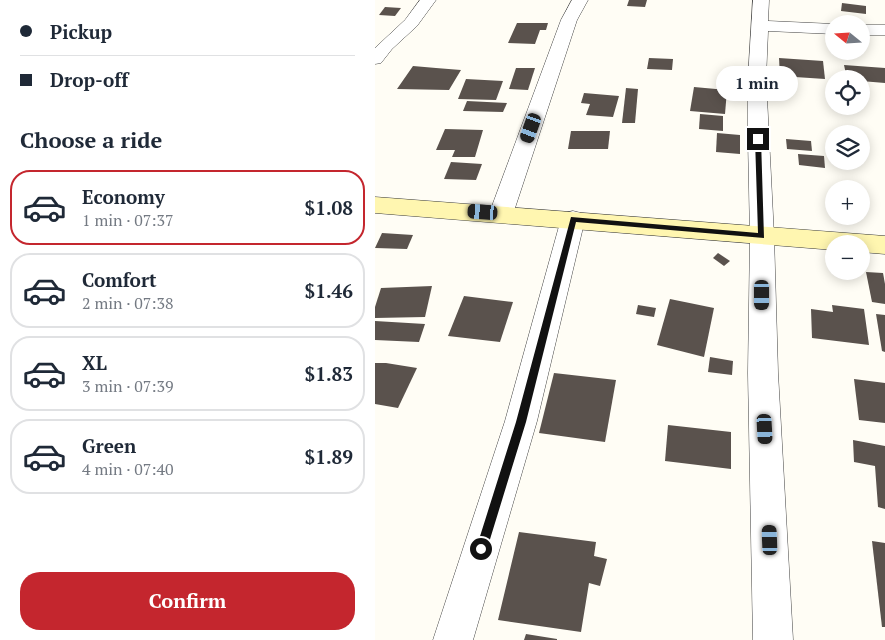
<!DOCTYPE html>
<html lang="en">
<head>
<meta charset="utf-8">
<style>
  body { margin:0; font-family:"PT Serif",serif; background:#f6f6f7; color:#1f2937; height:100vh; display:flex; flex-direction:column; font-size:19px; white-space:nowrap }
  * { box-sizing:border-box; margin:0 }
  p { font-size:16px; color:#747a83 }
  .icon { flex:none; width:28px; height:28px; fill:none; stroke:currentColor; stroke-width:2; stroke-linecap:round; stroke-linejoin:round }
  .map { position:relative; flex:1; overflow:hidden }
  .panel { display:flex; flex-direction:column; background:#fff; width:375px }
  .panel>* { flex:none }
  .guide { display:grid; align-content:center; height:110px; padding:0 20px; background:#fff }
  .needle { width:32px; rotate:288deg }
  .controls { position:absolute; left:450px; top:15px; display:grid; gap:10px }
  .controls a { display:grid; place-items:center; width:45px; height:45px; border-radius:50%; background:#fff; box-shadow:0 2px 12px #0003; font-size:25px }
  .end { position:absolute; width:22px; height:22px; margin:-11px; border:6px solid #111; background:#fff; box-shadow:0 0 0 2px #fff }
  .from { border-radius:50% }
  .bubble { position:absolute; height:35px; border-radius:18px; background:#fff; box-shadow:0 2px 12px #0003; font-size:16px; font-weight:700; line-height:35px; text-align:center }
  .car { position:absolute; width:15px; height:30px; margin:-15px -8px; border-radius:6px; box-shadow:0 0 4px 1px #0007; background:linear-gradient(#222 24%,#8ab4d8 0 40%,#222 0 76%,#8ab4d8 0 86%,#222 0) }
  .guide b { display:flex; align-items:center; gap:18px; height:48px; font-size:19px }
  .guide b+b { border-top:1px solid #e0e1e3 }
  .guide i { width:12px; height:12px; background:#1f2937 }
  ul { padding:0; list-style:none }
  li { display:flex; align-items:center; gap:15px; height:75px; margin:0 10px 8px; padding:0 10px; border:2px solid #e0e1e3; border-radius:20px }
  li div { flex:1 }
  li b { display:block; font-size:19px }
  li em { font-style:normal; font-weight:700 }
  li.current { border-color:#c4262e }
  li>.icon { width:45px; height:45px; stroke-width:1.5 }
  h2 { padding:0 20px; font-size:22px; line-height:60px }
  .button { display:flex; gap:10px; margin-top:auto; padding:10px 20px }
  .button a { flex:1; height:58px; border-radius:20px; background:#c4262e; color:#fff; font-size:20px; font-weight:700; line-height:58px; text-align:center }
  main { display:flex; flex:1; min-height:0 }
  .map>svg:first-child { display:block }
  .building { fill:#5a524d }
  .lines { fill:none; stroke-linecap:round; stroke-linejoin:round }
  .minor-casing { stroke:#444; stroke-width:1 }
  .secondary-casing { stroke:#333; stroke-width:1 }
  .minor { fill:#fff; fill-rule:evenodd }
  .secondary { fill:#fff6b0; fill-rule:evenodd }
  .route { fill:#111 }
</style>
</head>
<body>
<main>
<section class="panel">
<div class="guide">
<b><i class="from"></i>Pickup</b>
<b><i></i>Drop-off</b>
</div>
<h2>Choose a ride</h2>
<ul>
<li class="current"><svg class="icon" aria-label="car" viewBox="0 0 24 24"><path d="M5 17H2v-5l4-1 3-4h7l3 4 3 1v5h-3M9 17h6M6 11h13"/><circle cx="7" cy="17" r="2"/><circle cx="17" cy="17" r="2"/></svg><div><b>Economy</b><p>1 min · 07:37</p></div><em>$1.08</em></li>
<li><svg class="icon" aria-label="car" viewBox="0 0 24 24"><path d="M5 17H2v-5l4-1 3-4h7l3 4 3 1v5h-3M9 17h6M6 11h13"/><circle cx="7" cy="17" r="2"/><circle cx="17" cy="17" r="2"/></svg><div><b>Comfort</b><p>2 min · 07:38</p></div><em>$1.46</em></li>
<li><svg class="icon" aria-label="car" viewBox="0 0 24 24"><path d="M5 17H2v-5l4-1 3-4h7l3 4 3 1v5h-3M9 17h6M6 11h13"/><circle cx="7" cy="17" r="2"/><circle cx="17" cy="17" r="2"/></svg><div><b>XL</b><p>3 min · 07:39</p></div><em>$1.83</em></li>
<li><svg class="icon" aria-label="car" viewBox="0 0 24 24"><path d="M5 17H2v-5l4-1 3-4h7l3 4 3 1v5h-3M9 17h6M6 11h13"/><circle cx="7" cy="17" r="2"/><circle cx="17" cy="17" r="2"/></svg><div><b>Green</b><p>4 min · 07:40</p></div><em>$1.89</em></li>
</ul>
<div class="button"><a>Confirm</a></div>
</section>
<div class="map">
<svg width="510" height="640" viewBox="0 0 510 640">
  <rect width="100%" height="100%" fill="#fffdf5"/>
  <g class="building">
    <path d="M 254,0 L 272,0 L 270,7 L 252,6 Z"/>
    <path d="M 467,3 L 491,6 L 491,14 L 466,11 Z"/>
    <path d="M 10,7 L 26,8 L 20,16 L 4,15 Z"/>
    <path d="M 142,23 L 173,23 L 171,30 L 165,30 L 160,44 L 133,43 Z"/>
    <path d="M 274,58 L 298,59 L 297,70 L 272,69 Z"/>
    <path d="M 404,58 L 448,61 L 450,79 L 405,76 Z"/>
    <path d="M 469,65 L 510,68 L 510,83 L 486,81 L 486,79 L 472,79 Z"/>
    <path d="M 38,66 L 61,68 L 86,70 L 74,90 L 22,89 Z"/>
    <path d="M 141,68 L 160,68 L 153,90 L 134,89 Z"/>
    <path d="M 91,79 L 128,81 L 121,100 L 83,99 Z"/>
    <path d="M 319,87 L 352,90 L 350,114 L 315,111 Z"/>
    <path d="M 251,88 L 263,89 L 260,123 L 247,123 Z"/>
    <path d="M 209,93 L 244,96 L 238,117 L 211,115 L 215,104 L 206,103 Z"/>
    <path d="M 92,101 L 132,103 L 128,112 L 88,111 Z"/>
    <path d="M 325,114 L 348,116 L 348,131 L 324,129 Z"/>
    <path d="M 70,129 L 108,130 L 100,157 L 77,157 L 80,150 L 61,150 Z"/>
    <path d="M 196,131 L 235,131 L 233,149 L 193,149 Z"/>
    <path d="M 342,133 L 365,135 L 365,154 L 341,152 Z"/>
    <path d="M 411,139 L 436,141 L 437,151 L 412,149 Z"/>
    <path d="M 423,154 L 449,156 L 450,168 L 424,165 Z"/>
    <path d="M 76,162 L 107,164 L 101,180 L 69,179 Z"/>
    <path d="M 7,233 L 38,235 L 32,249 L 0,248 Z"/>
    <path d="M 343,253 L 355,261 L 349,266 L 338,258 Z"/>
    <path d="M 491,272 L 508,273 L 510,284 L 510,304 L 497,302 Z"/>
    <path d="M 57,286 L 50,317 L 0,318 L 0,307 L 6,288 Z"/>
    <path d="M 89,296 L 138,302 L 125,342 L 73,336 Z"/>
    <path d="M 295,299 L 339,308 L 329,357 L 282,345 Z"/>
    <path d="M 263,305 L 281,308 L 279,317 L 261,314 Z"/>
    <path d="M 457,305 L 489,309 L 494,345 L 437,338 L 436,309 L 458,312 Z"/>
    <path d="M 501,314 L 510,315 L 510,352 L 507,351 Z"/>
    <path d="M 0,321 L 50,324 L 44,342 L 0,340 Z"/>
    <path d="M 335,357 L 358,361 L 357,375 L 333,372 Z"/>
    <path d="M 0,363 L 11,363 L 42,368 L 23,408 L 0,404 Z"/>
    <path d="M 179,373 L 241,380 L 230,442 L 164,433 Z"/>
    <path d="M 479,379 L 510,383 L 510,423 L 484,420 Z"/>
    <path d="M 293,425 L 356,432 L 356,469 L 290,461 Z"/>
    <path d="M 478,440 L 510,446 L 510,509 L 503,507 L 500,466 L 479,462 Z"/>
    <path d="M 144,532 L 221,542 L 219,556 L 232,559 L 225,586 L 214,583 L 206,632 L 123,620 Z"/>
    <path d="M 497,541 L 510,543 L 510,627 L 507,627 Z"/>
    <path d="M 151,634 L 182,639 L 182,640 L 149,640 Z"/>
  </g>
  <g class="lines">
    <g class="minor-casing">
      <g id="minor">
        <path d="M 45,0 L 61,0 L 42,26 L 17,49 L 6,63 L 0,64 L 0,48 L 30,20 Z"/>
        <path d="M 197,0 L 213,0 L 202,20 L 138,214 L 134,220 L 126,222 L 118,220 L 114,214 L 186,20 Z"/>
        <path d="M 378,0 L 394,0 L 393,21 L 459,24 L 459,34 L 393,31 L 391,78 L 399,236 L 403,373 L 418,640 L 378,640 L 373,373 L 375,236 L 373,139 L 373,78 Z"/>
        <rect x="486" y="25" width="24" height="10"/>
        <path d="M 198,211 L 206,213 L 210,219 L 162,421 L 98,640 L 58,640 L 130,421 L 186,219 L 190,213 Z"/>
      </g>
    </g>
    <g class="secondary-casing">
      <path id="secondary" d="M 0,197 L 510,236 L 510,254 L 486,252 L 486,244 L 459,244 L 459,250 L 0,213 Z"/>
    </g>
    <use href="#minor" class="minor"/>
    <use href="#secondary" class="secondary"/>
  </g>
  <path class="route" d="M 383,137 L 386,139 L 389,238 L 201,222 L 151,422 L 112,549 L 110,553 L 106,554 L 103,553 L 101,549 L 141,422 L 196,217 L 383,233 L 380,139 Z"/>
</svg>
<div class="controls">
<a><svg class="needle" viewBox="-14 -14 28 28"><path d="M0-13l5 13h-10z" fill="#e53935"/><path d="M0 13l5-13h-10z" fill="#747a83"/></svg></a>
<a><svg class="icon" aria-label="locate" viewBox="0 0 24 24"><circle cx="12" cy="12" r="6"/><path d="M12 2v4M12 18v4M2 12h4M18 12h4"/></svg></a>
<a><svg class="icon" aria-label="layers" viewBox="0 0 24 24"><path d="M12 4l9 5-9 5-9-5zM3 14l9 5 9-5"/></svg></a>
<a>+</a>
<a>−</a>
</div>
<i class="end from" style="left:106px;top:549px"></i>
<i class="end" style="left:383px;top:139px"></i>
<div class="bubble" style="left:341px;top:66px;width:82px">1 min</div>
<i class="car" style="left:156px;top:128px;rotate:200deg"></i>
<i class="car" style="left:108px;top:212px;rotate:274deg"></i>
<i class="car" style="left:387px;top:295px;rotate:180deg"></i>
<i class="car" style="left:390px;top:429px;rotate:177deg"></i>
<i class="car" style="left:395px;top:540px;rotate:358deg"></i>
</div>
</main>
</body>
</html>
